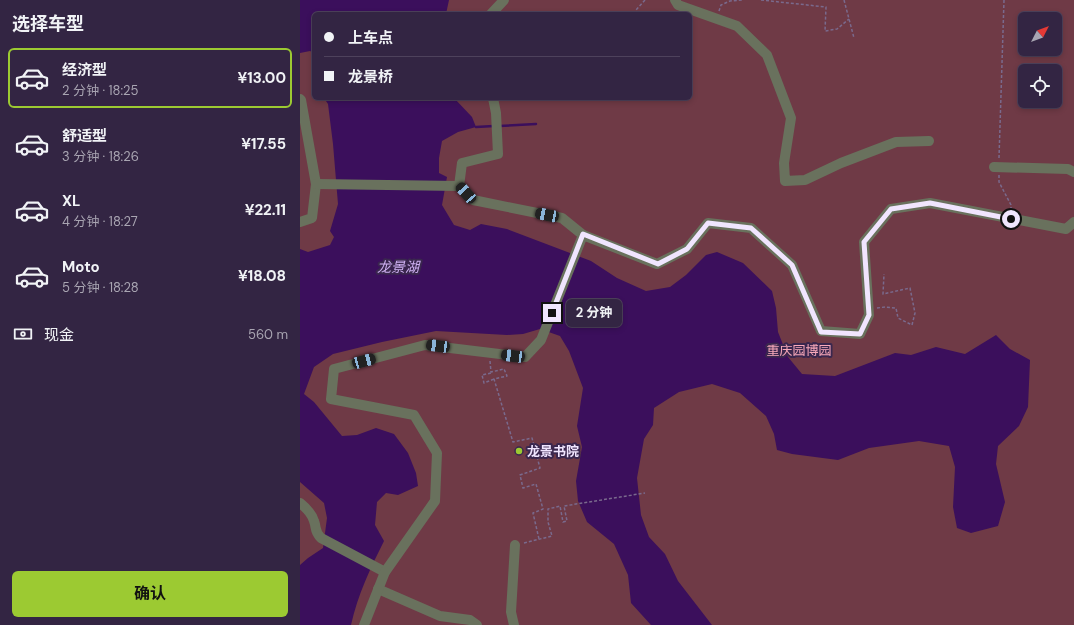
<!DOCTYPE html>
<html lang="zh">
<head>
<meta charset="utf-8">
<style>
  body { margin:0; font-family:"DM Sans","Noto Sans SC",sans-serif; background:#3e314e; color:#f1f3f6; height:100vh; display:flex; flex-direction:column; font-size:15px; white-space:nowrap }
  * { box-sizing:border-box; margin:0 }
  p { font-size:13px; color:#a9a5b2 }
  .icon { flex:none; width:22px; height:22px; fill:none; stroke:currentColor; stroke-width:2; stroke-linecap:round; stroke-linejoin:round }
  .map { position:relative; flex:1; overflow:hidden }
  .details { display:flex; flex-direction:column; background:#332543; width:300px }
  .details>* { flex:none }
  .hud { position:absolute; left:12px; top:12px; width:380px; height:88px; border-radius:6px; box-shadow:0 2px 6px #0003,0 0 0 1px #4e425c; display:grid; align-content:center; height:88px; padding:0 12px; background:#332543 }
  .needle { width:26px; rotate:48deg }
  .fabs { position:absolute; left:718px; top:12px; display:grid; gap:8px }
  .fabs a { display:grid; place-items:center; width:44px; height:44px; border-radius:6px; background:#332543; box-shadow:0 2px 6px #0003,0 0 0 1px #4e425c; font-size:20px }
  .end { position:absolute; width:18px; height:18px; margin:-9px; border:5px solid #f0e5fe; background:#111; box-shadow:0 0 0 2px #111 }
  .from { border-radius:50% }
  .bubble { position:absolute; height:28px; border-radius:6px; background:#332543; box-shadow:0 2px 6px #0003,0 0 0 1px #4e425c; font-size:13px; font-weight:700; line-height:28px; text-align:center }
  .car { position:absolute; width:12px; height:24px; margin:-12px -6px; border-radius:5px; box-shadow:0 0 3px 1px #0007; background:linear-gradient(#222 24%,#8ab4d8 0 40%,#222 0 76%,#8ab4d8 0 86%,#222 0) }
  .hud b { display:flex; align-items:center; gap:14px; height:38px; font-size:15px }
  .hud b+b { border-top:1px solid #4e425c }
  .hud i { width:10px; height:10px; background:#f1f3f6 }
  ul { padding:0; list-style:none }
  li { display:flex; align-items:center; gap:12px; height:60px; margin:0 8px 6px; padding:0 4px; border:2px solid transparent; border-radius:6px }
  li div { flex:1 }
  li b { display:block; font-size:15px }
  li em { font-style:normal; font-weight:700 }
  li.current { border-color:#9cca32 }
  li>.icon { width:36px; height:36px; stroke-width:1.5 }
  h2 { padding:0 12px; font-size:18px; line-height:48px }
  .pay { display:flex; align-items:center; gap:10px; height:44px; padding:0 12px; font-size:15px }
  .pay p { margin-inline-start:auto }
  .cta { display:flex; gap:8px; margin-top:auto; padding:8px 12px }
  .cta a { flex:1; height:46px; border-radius:6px; background:#9cca32; color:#111; font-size:16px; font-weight:700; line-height:46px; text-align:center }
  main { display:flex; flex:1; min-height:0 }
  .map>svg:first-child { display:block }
  .green { fill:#6f3a46; fill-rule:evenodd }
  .water { fill:#3b0f5c }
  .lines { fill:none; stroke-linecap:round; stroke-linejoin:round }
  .stream { stroke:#3b0f5c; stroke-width:2.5 }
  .path { stroke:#7a6a8d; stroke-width:1.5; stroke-dasharray:3 2; stroke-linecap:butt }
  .minor { stroke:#69715d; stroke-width:10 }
  .route { stroke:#f0e5fe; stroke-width:5 }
  .poi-dot { fill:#9cca32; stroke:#3a274e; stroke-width:1.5 }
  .labels { text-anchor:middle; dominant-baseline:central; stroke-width:4; stroke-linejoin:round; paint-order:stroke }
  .park-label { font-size:13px; fill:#f8a9ba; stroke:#3a274e }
  .poi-label { font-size:13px; font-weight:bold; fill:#f0e5fe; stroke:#3a274e; text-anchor:start }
  .water-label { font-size:14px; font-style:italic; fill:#ceb0f1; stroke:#3a274e }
</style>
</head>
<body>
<main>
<section class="details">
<h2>选择车型</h2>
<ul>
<li class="current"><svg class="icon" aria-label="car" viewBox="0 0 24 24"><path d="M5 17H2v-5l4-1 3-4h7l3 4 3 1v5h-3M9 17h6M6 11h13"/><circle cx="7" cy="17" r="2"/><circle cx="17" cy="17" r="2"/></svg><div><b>经济型</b><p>2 分钟 · 18:25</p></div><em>¥13.00</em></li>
<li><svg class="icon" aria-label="car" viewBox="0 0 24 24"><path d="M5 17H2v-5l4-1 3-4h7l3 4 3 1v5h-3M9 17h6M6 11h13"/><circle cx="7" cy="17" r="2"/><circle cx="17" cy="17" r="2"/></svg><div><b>舒适型</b><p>3 分钟 · 18:26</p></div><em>¥17.55</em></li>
<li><svg class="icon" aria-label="car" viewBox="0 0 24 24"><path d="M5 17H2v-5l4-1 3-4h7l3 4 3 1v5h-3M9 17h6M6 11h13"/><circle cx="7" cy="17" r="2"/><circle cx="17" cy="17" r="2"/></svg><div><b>XL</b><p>4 分钟 · 18:27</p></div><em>¥22.11</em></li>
<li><svg class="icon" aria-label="car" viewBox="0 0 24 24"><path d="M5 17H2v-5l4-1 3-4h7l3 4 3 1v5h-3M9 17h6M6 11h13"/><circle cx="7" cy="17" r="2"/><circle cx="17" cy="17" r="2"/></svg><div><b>Moto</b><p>5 分钟 · 18:28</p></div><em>¥18.08</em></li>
</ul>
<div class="pay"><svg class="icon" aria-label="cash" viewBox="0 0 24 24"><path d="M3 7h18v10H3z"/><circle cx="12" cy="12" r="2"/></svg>现金<p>560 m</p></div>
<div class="cta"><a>确认</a></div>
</section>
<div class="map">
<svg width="774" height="625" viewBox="0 0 774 625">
  <rect width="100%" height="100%" fill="#443159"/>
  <path class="green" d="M 0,0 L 774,0 L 774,625 L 0,625 ZM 14,14 L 390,14 L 390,98 L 14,98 ZM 725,19 L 755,19 L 755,49 L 725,49 ZM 725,71 L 755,71 L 755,101 L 725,101 Z"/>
  <g class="water">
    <path d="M 0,0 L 149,0 L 146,14 L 14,14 L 14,53 L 10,51 L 0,53 Z"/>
    <path d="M 24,98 L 154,98 L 172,117 L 176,127 L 158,132 L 142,141 L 139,158 L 139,173 L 147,177 L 142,205 L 154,225 L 170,230 L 181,224 L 207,229 L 291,261 L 317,278 L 346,291 L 370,287 L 386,275 L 406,255 L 417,252 L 443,263 L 472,291 L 476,308 L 478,332 L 488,357 L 502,374 L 535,376 L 595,353 L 611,355 L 636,347 L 665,354 L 696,335 L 710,349 L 730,360 L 728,407 L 719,426 L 698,446 L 696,464 L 705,502 L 698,526 L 671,533 L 657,528 L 653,507 L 655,467 L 649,446 L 619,441 L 569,448 L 538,460 L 492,454 L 477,450 L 474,434 L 466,416 L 440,393 L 412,384 L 379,392 L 354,408 L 353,425 L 344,439 L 337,478 L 341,515 L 349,537 L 365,554 L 378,581 L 412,625 L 351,625 L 331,603 L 328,575 L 314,544 L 287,522 L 278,501 L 276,481 L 282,447 L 277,426 L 283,388 L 269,351 L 260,336 L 240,329 L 223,334 L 207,335 L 136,331 L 82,342 L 33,354 L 14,367 L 4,394 L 14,402 L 42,436 L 57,435 L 76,428 L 94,434 L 108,453 L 116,473 L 118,486 L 98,495 L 86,493 L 77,502 L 75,525 L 84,541 C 70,569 58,594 51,625 L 0,625 L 0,565 L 8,558 L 23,548 L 27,518 L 24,503 L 0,482 L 0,249 L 8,252 L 30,245 L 34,237 L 30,231 L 38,204 L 33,144 L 28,104 Z"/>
  </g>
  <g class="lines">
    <g class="stream">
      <path d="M 199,126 L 236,124"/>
      <path d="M 176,127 L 194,126"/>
    </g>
    <g class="path">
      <path d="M 461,0 L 526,7 L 525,31 L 537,29 L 549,19"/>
      <path d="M 544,0 L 554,38"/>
      <path d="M 419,11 L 421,5 L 430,1 L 442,0"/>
      <path d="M 334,14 L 335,11 L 345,0"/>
      <path d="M 699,158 L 704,0"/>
      <path d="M 699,175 L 699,182 L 711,205 L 711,209"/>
      <path d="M 577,308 L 585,307 L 596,308 L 598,318 L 612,325 L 615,313 L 610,288 L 583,294 L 584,274"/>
      <path d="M 190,361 L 191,372 L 204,369 L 207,376 L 194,379 L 213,442 L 232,438 L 240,468 L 220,475 L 223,488 L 236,484 L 243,509 L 233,513 L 239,539"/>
      <path d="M 191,373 L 182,375 L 184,383 L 194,379"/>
      <path d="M 224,543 L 252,536 L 248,522 L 248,509 L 260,506 L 263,522 L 267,521 L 264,506 L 345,493"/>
    </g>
    <g class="minor">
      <path d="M 375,0 L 378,5 L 437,26 L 467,55 L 491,118 L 484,163 L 485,181 L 505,180 L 541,163 L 596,142 L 629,141"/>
      <path d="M 191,14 L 204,0"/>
      <path d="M 193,98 L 196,113 L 198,154 L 162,163 L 159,186 L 173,200 L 262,218 L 283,235 L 357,264 L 387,249 L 408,223 L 451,228 L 492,265 L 521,331 L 560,334 L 569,315 L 564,242 L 591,209 L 630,203 L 766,229 L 774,222"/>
      <path d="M 0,99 L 1,100 L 16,184 L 12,218 L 0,222"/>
      <path d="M 694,167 L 768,169 L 774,172"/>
      <path d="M 16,184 L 159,186"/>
      <path d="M 0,503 C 5,507 12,514 14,521 C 17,529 14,531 21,538 L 85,572"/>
      <path d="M 78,589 L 140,616 L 170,620 L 177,625"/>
      <path d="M 64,625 L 85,572 L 135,501 L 137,453 L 114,415 L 31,399 L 34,369 L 125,345 L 225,357 L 241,340 L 283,235"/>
      <path d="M 214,625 L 211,612 L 215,545"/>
    </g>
  </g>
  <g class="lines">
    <path class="route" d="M 252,313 L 283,234 L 358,264 L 387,249 L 408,223 L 451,228 L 492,265 L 521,332 L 560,334 L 569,315 L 564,242 L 591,209 L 630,203 L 711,219"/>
  </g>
  <circle class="poi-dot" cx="219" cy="451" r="4"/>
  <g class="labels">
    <g class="park-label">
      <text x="499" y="350">重庆园博园</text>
    </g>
    <g class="poi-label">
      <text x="227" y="451">龙景书院</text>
    </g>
    <g class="water-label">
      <text x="98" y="267">龙景湖</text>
    </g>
  </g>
</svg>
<div class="fabs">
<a><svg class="needle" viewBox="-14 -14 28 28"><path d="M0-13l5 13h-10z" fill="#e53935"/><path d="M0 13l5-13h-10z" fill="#a9a5b2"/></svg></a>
<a><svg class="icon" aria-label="locate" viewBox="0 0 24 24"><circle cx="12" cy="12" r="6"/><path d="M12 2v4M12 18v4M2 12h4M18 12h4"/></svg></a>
</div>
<i class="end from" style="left:711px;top:219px"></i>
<i class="end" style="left:252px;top:313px"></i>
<div class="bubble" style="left:266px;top:299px;width:56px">2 分钟</div>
<i class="car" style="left:166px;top:193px;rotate:318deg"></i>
<i class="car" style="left:247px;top:215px;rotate:281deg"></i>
<i class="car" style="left:138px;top:346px;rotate:277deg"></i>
<i class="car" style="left:213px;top:356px;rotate:277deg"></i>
<i class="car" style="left:64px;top:361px;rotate:75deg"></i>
<div class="hud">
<b><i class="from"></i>上车点</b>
<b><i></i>龙景桥</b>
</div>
</div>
</main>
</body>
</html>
